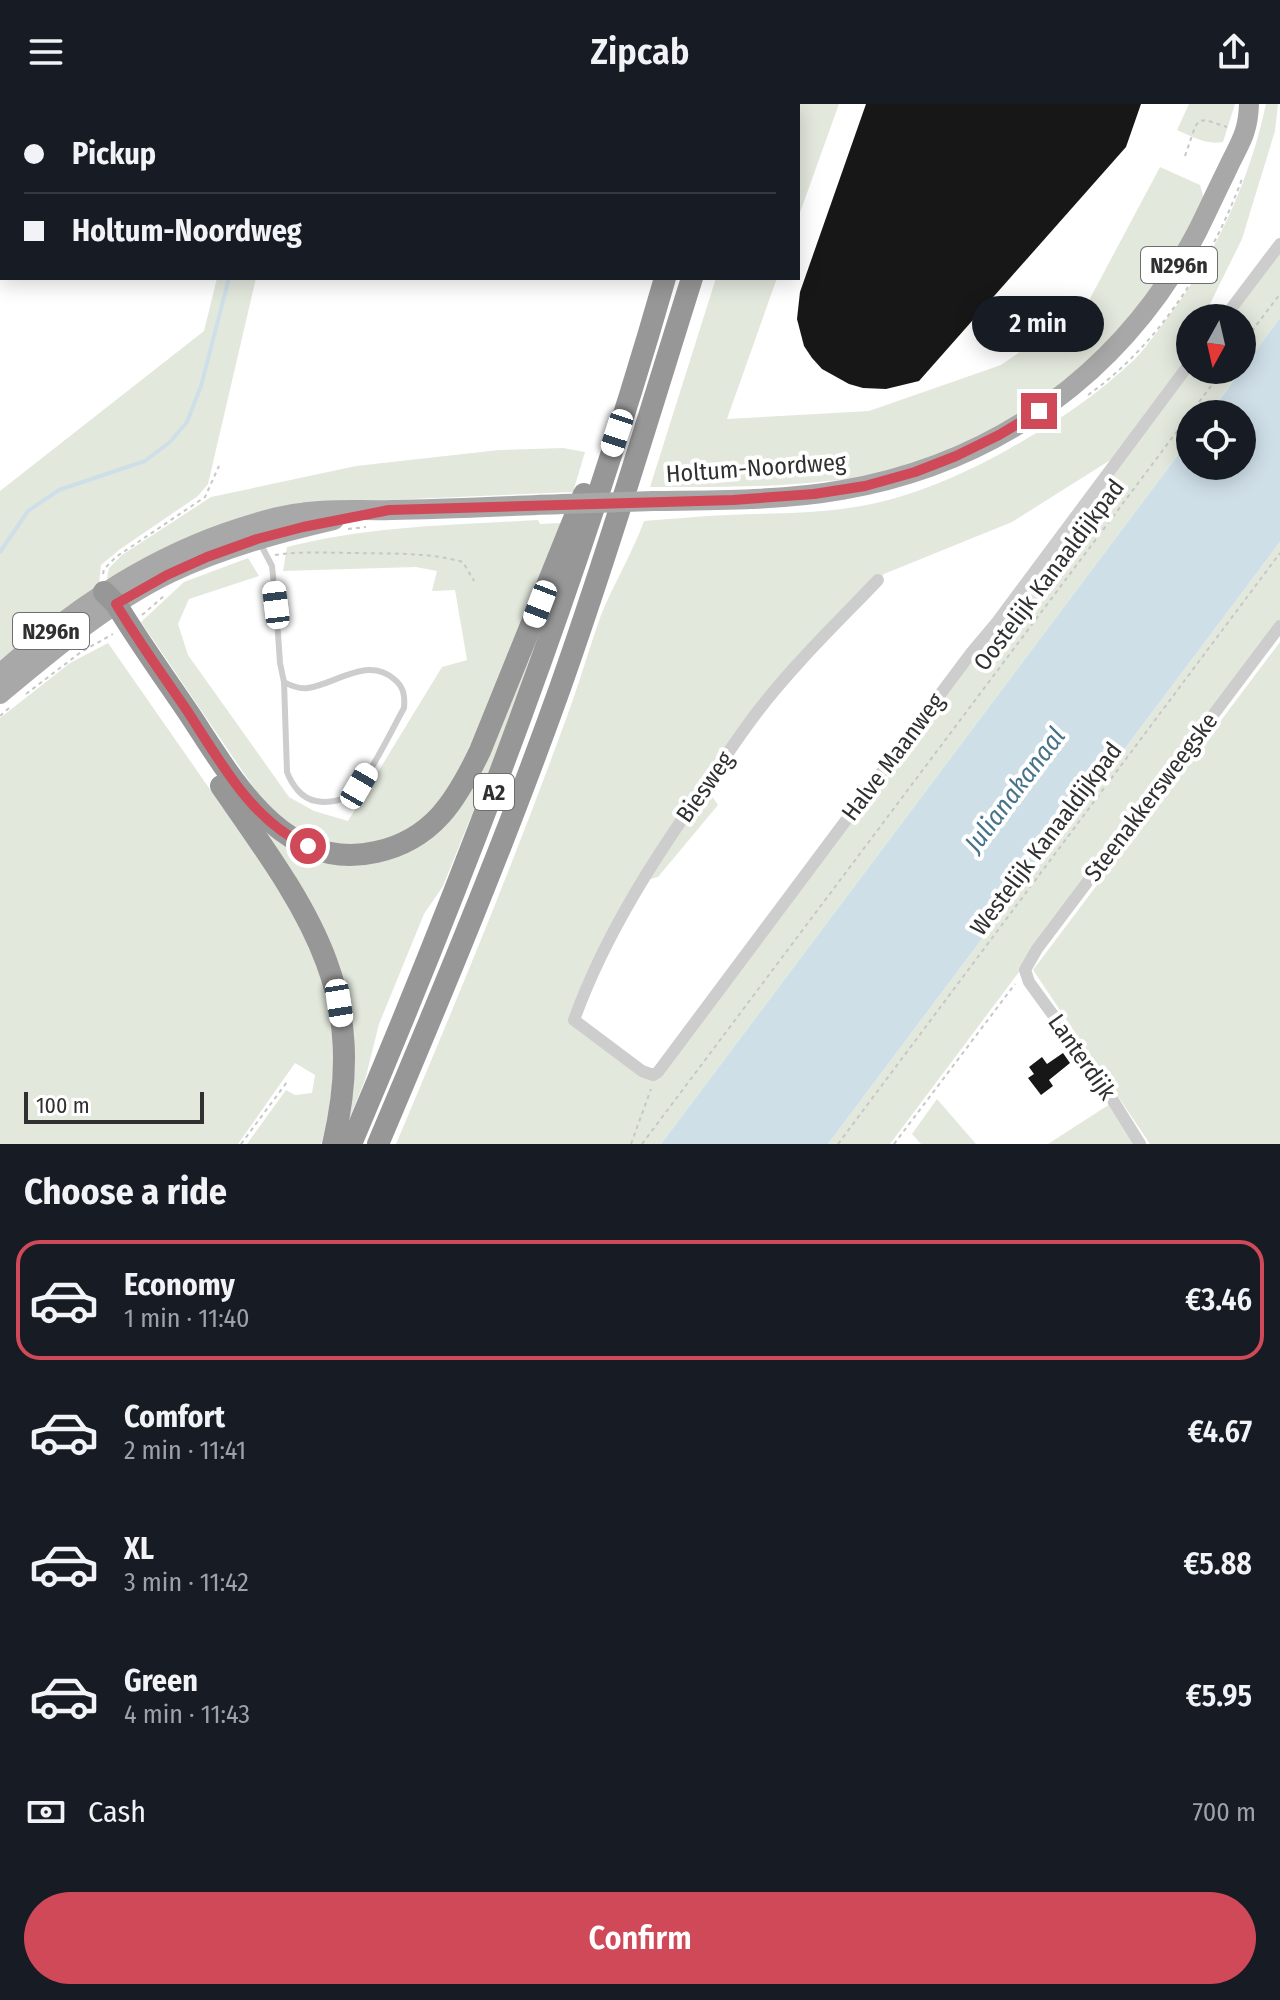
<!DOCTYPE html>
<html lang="en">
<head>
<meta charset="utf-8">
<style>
  body { margin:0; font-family:"Fira Sans Condensed",sans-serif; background:#242831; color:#f1f3f6; height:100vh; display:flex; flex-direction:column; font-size:30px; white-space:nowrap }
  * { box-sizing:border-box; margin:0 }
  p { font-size:26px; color:#9ea1a6 }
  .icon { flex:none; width:44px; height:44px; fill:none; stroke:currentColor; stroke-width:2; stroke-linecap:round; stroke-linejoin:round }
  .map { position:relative; height:1040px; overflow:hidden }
  .panel { display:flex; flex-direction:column; background:#171b24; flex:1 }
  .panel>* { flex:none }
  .top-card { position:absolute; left:0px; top:0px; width:800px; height:176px; box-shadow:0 4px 20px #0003; display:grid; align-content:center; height:176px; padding:0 24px; background:#171b24 }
  .needle { width:52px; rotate:188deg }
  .buttons { position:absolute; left:1176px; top:200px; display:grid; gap:16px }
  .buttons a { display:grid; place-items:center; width:80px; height:80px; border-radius:50%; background:#171b24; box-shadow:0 4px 20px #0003; font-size:40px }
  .scale { position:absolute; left:24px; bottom:20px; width:180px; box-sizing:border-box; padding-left:8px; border:4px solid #303030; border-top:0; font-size:22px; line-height:28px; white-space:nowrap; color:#303030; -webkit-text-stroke:6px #fff; paint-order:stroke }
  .end { position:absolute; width:36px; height:36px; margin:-18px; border:10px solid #d04958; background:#fff; box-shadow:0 0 0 4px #fff }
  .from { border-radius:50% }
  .bubble { position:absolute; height:56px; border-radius:28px; background:#171b24; box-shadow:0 4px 20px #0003; font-size:26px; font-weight:600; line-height:56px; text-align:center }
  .car { position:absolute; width:24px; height:48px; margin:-24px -12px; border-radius:10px; box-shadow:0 0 6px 2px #0007; background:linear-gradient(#fff 24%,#345 0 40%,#fff 0 76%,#345 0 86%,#fff 0) }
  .top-card b { display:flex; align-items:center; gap:28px; height:76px; font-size:30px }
  .top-card b+b { border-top:2px solid #363941 }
  .top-card i { width:20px; height:20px; background:#f1f3f6 }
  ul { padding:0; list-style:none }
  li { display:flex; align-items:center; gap:24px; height:120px; margin:0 16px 12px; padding:0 8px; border:4px solid transparent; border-radius:24px }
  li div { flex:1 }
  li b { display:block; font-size:30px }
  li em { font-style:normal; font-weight:600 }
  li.current { border-color:#d04958 }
  li>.icon { width:72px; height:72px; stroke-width:1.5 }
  h2 { padding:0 24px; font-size:36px; line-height:96px }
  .pay { display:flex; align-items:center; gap:20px; height:88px; padding:0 24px; font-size:30px }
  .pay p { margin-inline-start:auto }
  .action { display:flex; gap:16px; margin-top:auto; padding:16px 24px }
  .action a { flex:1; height:92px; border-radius:48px; background:#d04958; color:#fff; font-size:32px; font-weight:600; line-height:92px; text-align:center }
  header { display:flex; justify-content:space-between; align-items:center; height:104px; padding:0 24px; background:#171b24; font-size:36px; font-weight:600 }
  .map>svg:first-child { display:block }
  .green { fill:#e3e8dd; fill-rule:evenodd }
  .water { fill:#cfdfe8 }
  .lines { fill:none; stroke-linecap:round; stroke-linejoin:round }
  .stream { stroke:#cfdfe8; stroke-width:4 }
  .building { fill:#171717 }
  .path { stroke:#c7c7c7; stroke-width:2; stroke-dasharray:4 4; stroke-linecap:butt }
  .service { stroke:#cdcdcd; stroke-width:6 }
  .minor { stroke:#cdcdcd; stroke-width:12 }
  .primary { stroke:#a8a8a8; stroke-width:20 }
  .motorway { stroke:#979797; stroke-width:22 }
  .primary-bridge { stroke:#a8a8a8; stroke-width:20 }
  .route { stroke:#d04958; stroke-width:10 }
  .labels { text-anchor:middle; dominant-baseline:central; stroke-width:8; stroke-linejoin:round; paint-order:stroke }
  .shield { fill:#fff; stroke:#6e6e6e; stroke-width:2 }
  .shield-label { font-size:22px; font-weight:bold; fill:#303030 }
  .street-label { font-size:24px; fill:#303030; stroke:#fff }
  .water-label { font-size:26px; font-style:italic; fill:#477288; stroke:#fff }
</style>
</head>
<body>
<header><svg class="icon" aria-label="menu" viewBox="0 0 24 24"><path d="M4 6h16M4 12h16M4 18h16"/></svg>Zipcab<svg class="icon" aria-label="share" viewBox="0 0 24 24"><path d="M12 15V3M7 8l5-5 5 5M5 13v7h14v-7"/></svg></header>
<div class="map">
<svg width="1280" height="1040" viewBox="0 0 1280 1040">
  <rect width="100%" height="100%" fill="#fff"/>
  <g class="green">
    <path d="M 777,0 L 839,0 L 798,114 L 798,2 L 776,2 Z"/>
    <path d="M 1189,0 L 1235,0 L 1223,38 C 1206,41 1193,33 1177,26 Z"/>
    <path d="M 1266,0 L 1278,0 L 1275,27 L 1242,135 L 1203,214 L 1190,214 L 1190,250 L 1131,337 L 1190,266 L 1241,266 L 1209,310 L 1190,310 L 1190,335 L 661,1040 L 396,1040 C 457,896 517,751 570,604 C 581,573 590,542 601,511 C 614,479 632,450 644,417 C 672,415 700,412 728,411 C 773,409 817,410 861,402 C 912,393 962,371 1007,346 C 1054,320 1096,292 1135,255 C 1146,244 1155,230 1165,217 C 1215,153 1249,79 1266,0 ZM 1120,350 L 655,973 L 579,919 L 590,885 L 647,776 L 658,773 L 718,701 L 708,686 L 771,594 L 884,470 L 1012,418 Z"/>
    <path d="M 1160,63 L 1200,81 L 1204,95 C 1189,122 1175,153 1156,179 C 1086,277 982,349 863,373 C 851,376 839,376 827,377 C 768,384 709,383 650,383 L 716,174 L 777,174 L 727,315 L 869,307 L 1001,261 L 1086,202 Z"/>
    <path d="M 1280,145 L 1280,214 L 1242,265 L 1242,214 L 1230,214 Z"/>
    <path d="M 217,174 L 256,174 L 208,380 L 198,392 L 119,446 L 101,461 L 99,481 L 0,561 L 0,387 L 204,227 Z"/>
    <path d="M 563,344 L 585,348 L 573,388 L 388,396 L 296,404 L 110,477 L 107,474 L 109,464 L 122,451 L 211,393 L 356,362 L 499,346 Z"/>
    <path d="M 538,416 L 540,420 L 561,419 L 490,617 L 448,688 L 418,720 L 401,729 L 368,740 L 348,741 L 330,739 L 308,731 L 286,718 L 260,693 L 141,518 L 184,478 L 248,454 L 259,472 L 189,495 L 178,520 L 188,551 L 289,693 L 314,707 L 348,717 L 442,563 L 467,556 L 455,486 L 432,487 L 437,467 L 416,463 L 283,467 L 287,443 C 369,422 453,421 538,416 Z"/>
    <path d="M 1280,438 L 1280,520 L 890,1040 L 828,1040 Z"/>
    <path d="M 556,482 L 502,636 L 443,782 L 424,810 L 379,920 L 365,976 L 341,1036 L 341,891 L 234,682 L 324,751 L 433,727 Z"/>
    <path d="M 1280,538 L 1280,1040 L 1150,1040 L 1033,866 Z"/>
    <path d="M 108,539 L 278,783 L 313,844 L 332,921 L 335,972 L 328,1013 L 321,1040 L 247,1040 L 286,986 L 295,991 L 312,989 L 315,971 L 295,959 L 238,1040 L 0,1040 L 0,614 L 70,559 Z"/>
    <path d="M 937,995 L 976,1040 L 921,1040 L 912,1030 Z"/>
    <path d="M 1110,1000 L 1137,1040 L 1048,1040 Z"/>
  </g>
  <path class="water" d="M 1280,214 L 1280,438 L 828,1040 L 661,1040 L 1190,335 L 1190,362 L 1242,362 L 1242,310 L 1209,310 Z"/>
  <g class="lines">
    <g class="stream">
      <path d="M 270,2 L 271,0"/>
      <path d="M 0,448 L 28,407 L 59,386 L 145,357 L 170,338 L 187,318 L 201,282 L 229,174"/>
    </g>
  </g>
  <g class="building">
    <path d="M 866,0 L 1141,0 L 1126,43 L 919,277 L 886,285 L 863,284 L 849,280 L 822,265 L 812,254 L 804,242 L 797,215 L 800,188 Z"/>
    <path d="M 1063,949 L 1070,959 L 1049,976 L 1053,982 L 1041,991 L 1028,974 L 1034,970 L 1029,963 L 1042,953 L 1047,960 Z"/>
  </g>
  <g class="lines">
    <g class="path">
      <path d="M 1185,52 L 1195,23 L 1199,17 L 1206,16 L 1227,23"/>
      <path d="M 1242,240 L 1280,190"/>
      <path d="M 1088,291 C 1159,241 1212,156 1242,75"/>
      <path d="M 348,425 L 366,423"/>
      <path d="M 275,451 C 302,447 330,449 357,449 C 392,450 428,448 463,458 L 474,477"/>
      <path d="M 103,470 L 104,465 L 116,453 L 205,393 L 219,362"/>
      <path d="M 142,511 L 164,492"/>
      <path d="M 26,590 L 81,548 L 113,530"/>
      <path d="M 0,612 L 9,604"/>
      <path d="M 241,1040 L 287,978"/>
      <path d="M 631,1040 L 651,985"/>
      <path d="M 642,1040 L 1223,266"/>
      <path d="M 838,1040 L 1280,449"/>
      <path d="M 894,1040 L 1015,880"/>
    </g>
    <path class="service" d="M 261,441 L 272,462 L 276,501 L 280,559 L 284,578 L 287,668 C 292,681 302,695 316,697 C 326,699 338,697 347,693 C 366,682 392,625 404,604 C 405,592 404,583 394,575 C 367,552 336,580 308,584 C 300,585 291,582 284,578"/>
    <g class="minor">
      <path d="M 1224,214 L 1280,140"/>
      <path d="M 878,476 C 838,518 794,560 758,607 C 741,629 725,653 709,677 C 656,751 605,830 574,916 L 642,967 L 653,971 L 658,968 L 971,549 L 997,518 L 1190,259"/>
      <path d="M 1140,1040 L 1099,974 L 1029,878 L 1025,866 L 1037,845 L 1280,522"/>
    </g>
    <g class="primary">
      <path d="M 654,397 C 716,396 780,397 842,386 C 998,359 1123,268 1197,128 C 1207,108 1216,88 1226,68 C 1238,41 1248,32 1249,0"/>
      <path d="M 0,570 C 67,510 140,459 225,429 C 250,420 275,412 301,409 C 332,404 362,407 392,406 C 449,405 506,402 563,400"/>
      <path d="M 0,590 C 53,546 108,499 170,469 C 223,444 278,429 334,416"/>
    </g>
    <g class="motorway">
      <path d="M 712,2 L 712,0"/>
      <path d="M 738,2 L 739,0"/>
      <path d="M 766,2 L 767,0"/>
      <path d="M 104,488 L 116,500 C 139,538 165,574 190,611 C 233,676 283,769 376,748 C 433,736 457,695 480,647 L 584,390"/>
      <path d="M 221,682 C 305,803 371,885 333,1040"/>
      <path d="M 351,1040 C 471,757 580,470 665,174"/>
      <path d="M 378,1040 C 442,889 505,738 560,584 C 608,448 649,311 692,174"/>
    </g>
    <path class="primary-bridge" d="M 563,400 L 654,397"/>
  </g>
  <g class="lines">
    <path class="route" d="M 308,742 C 250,717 218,653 184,602 C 161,569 137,535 116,500 L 167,471 L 207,453 L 257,435 L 303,423 L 389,406 L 733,396 L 814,390 L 865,382 L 915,368 L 956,352 L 999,331 L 1039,307"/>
  </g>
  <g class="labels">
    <g class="shield">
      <rect x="1141" y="143" width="76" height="36" rx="6"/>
      <rect x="13" y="509" width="76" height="36" rx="6"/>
      <rect x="474" y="670" width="40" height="36" rx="6"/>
    </g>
    <g class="shield-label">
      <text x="1179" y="161">N296n</text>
      <text x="51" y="527">N296n</text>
      <text x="494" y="688">A2</text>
    </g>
    <g class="street-label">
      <text transform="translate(756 364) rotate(-4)">Holtum-Noordweg</text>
      <text transform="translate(1049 471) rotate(-53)">Oostelijk Kanaaldijkpad</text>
      <text transform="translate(893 653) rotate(-53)">Halve Maanweg</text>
      <text transform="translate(705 683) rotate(-55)">Biesweg</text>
      <text transform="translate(1151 693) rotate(-53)">Steenakkersweegske</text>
      <text transform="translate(1046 735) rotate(-53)">Westelijk Kanaaldijkpad</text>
      <text transform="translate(1082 953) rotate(55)">Lanterdijk</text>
    </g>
    <g class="water-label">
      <text transform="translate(1015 686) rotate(-53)">Julianakanaal</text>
    </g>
  </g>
</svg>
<div class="buttons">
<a><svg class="needle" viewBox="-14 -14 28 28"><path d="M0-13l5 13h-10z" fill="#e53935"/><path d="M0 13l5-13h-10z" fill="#9ea1a6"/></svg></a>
<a><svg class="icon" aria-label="locate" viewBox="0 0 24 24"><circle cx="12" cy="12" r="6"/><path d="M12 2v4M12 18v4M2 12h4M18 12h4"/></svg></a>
</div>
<div class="scale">100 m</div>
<i class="end from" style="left:308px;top:742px"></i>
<i class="end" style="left:1039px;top:307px"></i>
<div class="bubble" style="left:972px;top:192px;width:132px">2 min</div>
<i class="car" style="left:617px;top:329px;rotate:198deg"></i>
<i class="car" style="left:540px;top:500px;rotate:201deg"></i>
<i class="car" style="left:276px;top:501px;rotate:353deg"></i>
<i class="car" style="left:359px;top:682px;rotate:30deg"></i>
<i class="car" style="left:339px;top:899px;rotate:171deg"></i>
<div class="top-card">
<b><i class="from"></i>Pickup</b>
<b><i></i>Holtum-Noordweg</b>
</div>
</div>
<section class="panel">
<h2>Choose a ride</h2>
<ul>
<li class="current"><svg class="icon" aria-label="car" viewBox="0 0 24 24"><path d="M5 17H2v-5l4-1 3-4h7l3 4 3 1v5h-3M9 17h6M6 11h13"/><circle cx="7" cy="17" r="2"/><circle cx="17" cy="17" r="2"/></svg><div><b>Economy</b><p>1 min · 11:40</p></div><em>€3.46</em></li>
<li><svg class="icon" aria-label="car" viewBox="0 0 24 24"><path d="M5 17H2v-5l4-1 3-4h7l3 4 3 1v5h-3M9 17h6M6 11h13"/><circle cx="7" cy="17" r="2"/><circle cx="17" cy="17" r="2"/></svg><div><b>Comfort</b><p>2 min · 11:41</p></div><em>€4.67</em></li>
<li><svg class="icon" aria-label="car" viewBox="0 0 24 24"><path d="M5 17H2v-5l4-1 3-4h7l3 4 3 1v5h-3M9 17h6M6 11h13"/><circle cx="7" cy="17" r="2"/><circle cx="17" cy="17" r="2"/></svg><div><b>XL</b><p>3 min · 11:42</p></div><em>€5.88</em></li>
<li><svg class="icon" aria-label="car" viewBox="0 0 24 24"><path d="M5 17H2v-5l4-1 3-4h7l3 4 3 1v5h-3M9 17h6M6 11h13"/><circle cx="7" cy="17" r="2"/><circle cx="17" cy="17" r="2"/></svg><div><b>Green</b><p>4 min · 11:43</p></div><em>€5.95</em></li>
</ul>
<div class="pay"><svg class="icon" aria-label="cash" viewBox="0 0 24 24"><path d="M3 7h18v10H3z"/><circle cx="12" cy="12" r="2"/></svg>Cash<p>700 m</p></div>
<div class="action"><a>Confirm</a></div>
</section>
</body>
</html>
